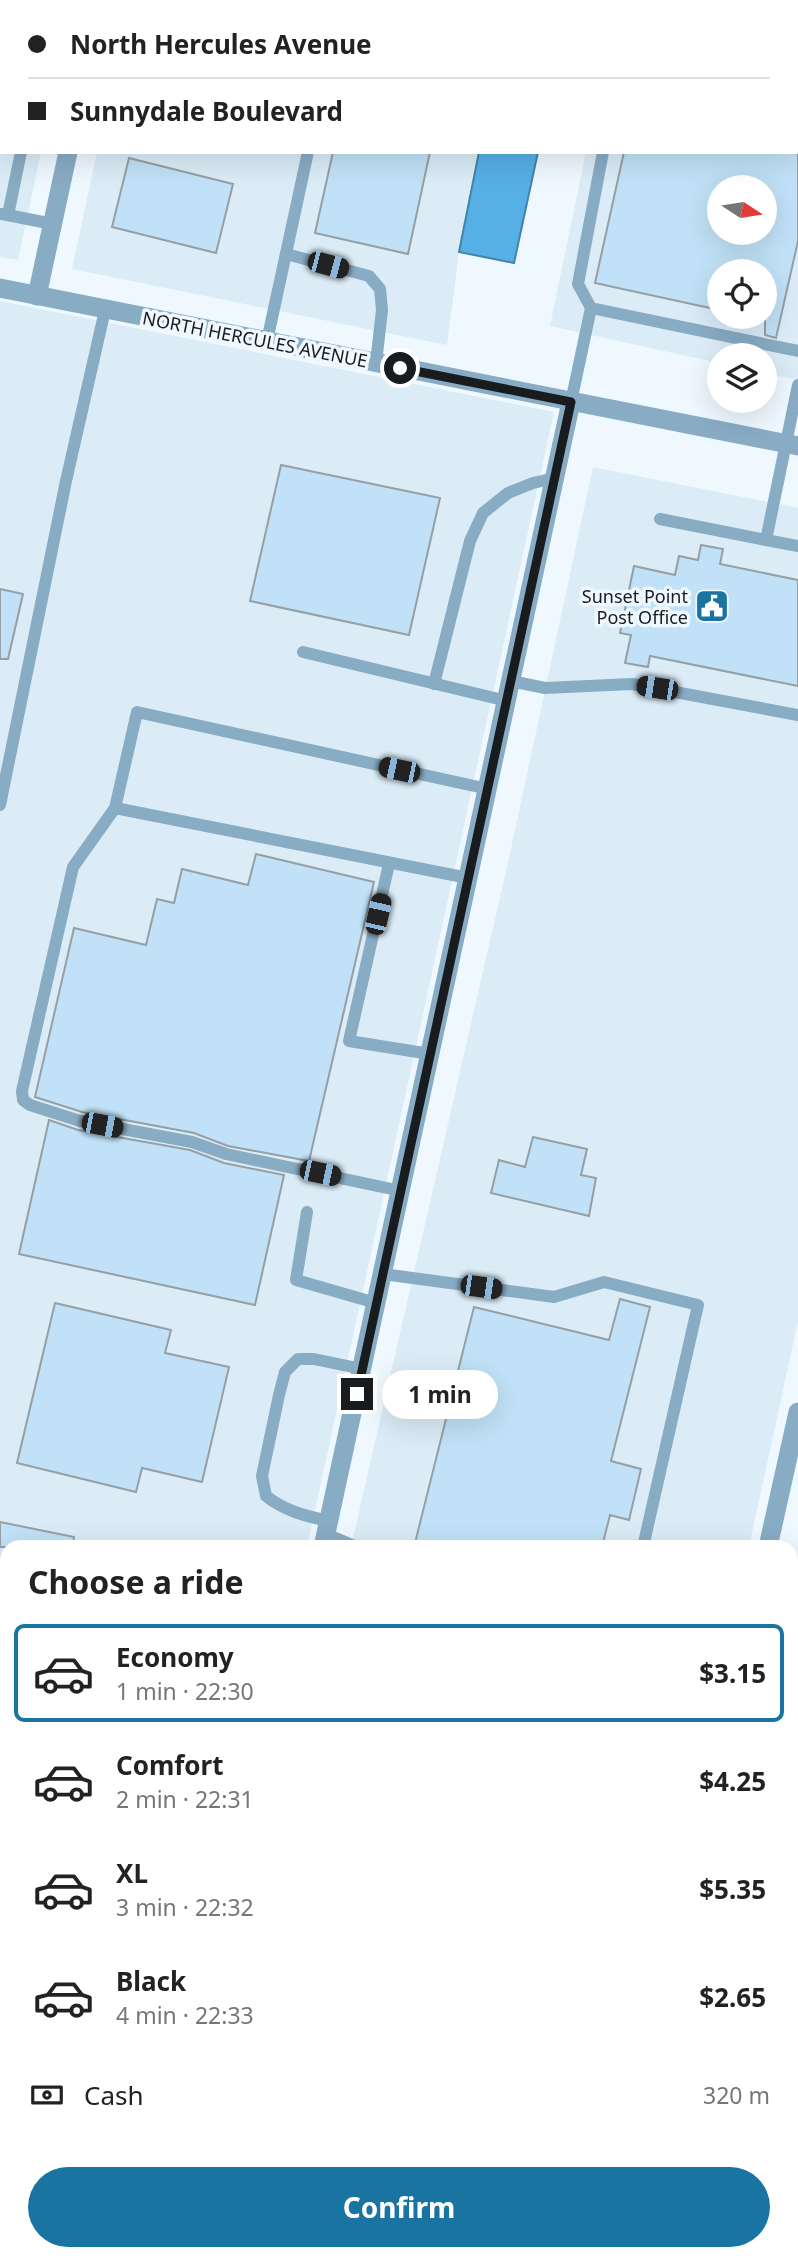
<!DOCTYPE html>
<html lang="en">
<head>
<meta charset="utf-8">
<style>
  body { margin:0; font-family:"Noto Sans",sans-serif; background:#f2f2f2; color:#222; height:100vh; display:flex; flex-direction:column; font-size:26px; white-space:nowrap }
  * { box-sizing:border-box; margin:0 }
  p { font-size:23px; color:#767676 }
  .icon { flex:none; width:38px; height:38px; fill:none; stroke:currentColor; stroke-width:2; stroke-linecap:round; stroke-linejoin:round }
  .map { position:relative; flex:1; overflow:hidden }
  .sheet { position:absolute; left:0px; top:1540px; width:798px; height:721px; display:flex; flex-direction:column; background:#fff; border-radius:21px 21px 0 0; box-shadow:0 7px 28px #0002 }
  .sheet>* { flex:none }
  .banner { position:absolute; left:0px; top:0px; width:798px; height:154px; box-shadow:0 7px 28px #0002; display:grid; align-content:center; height:154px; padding:0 28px; background:#fff }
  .needle { width:46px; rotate:102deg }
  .buttons { position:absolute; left:707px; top:175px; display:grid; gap:14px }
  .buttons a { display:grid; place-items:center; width:70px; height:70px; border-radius:50%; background:#fff; box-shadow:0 7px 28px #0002; font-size:35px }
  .end { position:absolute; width:32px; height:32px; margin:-16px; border:9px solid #191c1f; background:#fff; box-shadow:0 0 0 4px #fff }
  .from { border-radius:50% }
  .bubble { position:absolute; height:49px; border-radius:24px; background:#fff; box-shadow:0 7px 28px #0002; font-size:23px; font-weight:700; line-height:49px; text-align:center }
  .car { position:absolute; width:21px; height:42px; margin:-21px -10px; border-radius:9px; box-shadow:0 0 5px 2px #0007; background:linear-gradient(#222 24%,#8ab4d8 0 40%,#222 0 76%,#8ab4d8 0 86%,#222 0) }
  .banner b { display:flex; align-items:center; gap:24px; height:66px; font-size:26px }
  .banner b+b { border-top:2px solid #e0e0e0 }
  .banner i { width:18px; height:18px; background:#222 }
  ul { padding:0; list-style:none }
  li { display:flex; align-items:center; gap:21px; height:98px; margin:0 14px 10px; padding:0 14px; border:4px solid transparent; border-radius:10px }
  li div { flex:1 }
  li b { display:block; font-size:26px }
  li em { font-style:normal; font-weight:700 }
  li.active { border-color:#1a74a2 }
  li>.icon { width:63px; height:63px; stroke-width:1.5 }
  h2 { padding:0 28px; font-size:32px; line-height:84px }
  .pay { display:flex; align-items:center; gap:18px; height:77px; padding:0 28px; font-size:26px }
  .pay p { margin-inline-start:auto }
  .action { display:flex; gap:14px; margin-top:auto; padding:14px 28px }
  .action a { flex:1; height:80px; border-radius:42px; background:#1a74a2; color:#fff; font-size:28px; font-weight:700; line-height:80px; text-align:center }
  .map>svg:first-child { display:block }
  .built { fill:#dbecf7; fill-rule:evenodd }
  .water { fill:#56afe5; stroke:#4483aa; stroke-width:2 }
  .building { fill:#c0e1f7; stroke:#969fa4; stroke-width:2; fill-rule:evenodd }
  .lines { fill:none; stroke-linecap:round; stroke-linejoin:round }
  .service { stroke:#88acc4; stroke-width:12 }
  .minor { stroke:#88acc4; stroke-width:19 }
  .tertiary { stroke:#88acc4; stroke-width:19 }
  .route { stroke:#191c1f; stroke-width:9 }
  .labels { text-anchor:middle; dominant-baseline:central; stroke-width:7; stroke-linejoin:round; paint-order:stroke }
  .street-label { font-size:18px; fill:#191c1f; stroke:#eef8fe }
  .poi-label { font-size:18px; fill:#191c1f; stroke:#eef8fe; text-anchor:end }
</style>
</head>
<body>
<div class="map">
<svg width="798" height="2261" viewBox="0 0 798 2261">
  <rect width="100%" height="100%" fill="#eef8fe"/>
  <g class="built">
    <path d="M 0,0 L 74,0 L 2,2 L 2,152 L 41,152 L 18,260 L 0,257 Z"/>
    <path d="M 130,0 L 501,0 L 502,2 L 130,2 Z"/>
    <path d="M 618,0 L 798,0 L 798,380 L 765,373 L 765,355 L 719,355 L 719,363 L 550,326 L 586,152 L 796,152 L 796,2 L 617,2 ZM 719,187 L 765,187 L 765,233 L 719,233 ZM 719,271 L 765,271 L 765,317 L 719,317 Z"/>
    <path d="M 97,152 L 479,152 L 459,252 L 447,345 L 72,269 Z"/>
    <path d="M 0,301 L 554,412 L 307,1547 L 7,1547 L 7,2254 L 154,2254 L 153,2261 L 0,2261 Z"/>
    <path d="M 593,467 L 798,508 L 798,1321 L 749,1547 L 351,1547 L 509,858 Z"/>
    <path d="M 189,2254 L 605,2254 L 603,2261 L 187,2261 Z"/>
  </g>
  <path class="water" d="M 479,152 L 538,152 L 514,263 L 459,252 Z"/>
  <g class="building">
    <path d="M 333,152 L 430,152 L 408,254 L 315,233 Z"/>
    <path d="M 624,152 L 798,152 L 798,241 L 776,338 L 765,335 L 765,271 L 719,271 L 719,310 L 595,283 ZM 719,187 L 765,187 L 765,233 L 719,233 Z"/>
    <path d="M 129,158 L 233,184 L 216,253 L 112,227 Z"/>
    <path d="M 281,465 L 440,498 L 409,635 L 250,601 Z"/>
    <path d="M 701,545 L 723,549 L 720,564 L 798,580 L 798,686 L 650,656 L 648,667 L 625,663 L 631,635 L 620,633 L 634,566 L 675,575 L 679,556 L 698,560 Z"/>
    <path d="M 0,589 L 23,594 L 8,659 L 0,659 Z"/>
    <path d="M 256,854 L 374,882 L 309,1161 L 228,1146 L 194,1133 L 82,1112 L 35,1097 L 74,928 L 146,945 L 157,899 L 174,903 L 182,869 L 248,885 Z"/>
    <path d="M 49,1120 L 78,1130 L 190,1150 L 224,1163 L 284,1175 L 255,1305 L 19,1254 Z"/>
    <path d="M 533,1137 L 587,1149 L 581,1175 L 596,1178 L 589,1216 L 491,1193 L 499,1160 L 525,1167 Z"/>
    <path d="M 620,1299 L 650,1307 L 611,1461 L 641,1469 L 629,1520 L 610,1515 L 602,1547 L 414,1547 L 474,1307 L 609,1340 Z"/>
    <path d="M 55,1303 L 171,1330 L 165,1353 L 229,1367 L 202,1482 L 142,1468 L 136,1492 L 17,1463 Z"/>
    <path d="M 0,1522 L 74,1537 L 73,1547 L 0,1547 Z"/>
  </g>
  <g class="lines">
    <g class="service">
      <path d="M 635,2 L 636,0"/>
      <path d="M 0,117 L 2,118"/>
      <path d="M 2,214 L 53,224"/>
      <path d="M 8,215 L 21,152"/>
      <path d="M 286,254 L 369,276 L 380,289 L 382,310 L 376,363"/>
      <path d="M 591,308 L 578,284 L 603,152"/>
      <path d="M 267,341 L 308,152"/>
      <path d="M 798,385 L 766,540 L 798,546"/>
      <path d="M 571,402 L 591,308 L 798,351"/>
      <path d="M 660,519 L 766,540"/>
      <path d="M 303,652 L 507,701"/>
      <path d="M 511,681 L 545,688 L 632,684 L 798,715"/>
      <path d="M 434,684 L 470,541 L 483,513 L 508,493 L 533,483 L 555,478"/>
      <path d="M 0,805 L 66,481 L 105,310"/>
      <path d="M 115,808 L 468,878"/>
      <path d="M 389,864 L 349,1041 L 430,1054"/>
      <path d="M 401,1191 L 226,1154 L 192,1142 L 80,1121 L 30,1105 L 23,1100 L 22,1091 L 73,867 L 115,808 L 137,712 L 488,789"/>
      <path d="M 307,1212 L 296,1280 L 376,1303"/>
      <path d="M 383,1274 L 554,1297 L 604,1282 L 698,1305 L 643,1547"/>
      <path d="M 329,1521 C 305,1516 285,1511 266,1496 L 262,1476 L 279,1395 L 285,1372 L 298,1359 L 314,1359 L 362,1369"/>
      <path d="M 326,1534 L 357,1547"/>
      <path d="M 0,1664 L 7,1665"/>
      <path d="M 0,1892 L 7,1893"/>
      <path d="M 0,1983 L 7,1984"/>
      <path d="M 170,2256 L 192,2261"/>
      <path d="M 572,2261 L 574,2254"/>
    </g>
    <g class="minor">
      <path d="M 101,2 L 101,0"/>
      <path d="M 37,296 L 68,152"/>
      <path d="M 323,1547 L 571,402"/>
      <path d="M 768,1547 L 798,1412"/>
      <path d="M 791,1988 L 798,1990"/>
      <path d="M 791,2166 L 798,2165"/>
      <path d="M 791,2231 L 798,2240"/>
      <path d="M 168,2261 L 170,2254"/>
      <path d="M 712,2261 L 713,2254"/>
    </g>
    <path class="tertiary" d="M 0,288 L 798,446"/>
  </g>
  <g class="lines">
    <path class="route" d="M 357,1394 L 571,402 L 400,368"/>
  </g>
  <defs>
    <g id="civic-square" transform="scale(1.75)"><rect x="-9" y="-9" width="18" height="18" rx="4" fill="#1a74a2" stroke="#eef8fe"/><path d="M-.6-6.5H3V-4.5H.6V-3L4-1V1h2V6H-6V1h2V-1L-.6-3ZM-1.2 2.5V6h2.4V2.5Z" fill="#fff"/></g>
  </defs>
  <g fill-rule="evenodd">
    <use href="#civic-square" x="712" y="606"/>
  </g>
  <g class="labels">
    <g class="street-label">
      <text transform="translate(255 339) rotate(11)">NORTH HERCULES AVENUE</text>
    </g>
    <g class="poi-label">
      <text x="688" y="596">Sunset Point<tspan x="688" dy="21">Post Office</tspan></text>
    </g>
  </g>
</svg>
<div class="buttons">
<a><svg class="needle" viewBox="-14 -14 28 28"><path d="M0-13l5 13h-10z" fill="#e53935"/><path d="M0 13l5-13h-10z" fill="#767676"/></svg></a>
<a><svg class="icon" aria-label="locate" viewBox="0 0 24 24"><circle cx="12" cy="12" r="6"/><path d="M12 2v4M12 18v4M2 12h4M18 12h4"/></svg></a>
<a><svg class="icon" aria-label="layers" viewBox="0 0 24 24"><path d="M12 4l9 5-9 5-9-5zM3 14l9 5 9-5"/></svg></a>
</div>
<i class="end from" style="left:400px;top:368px"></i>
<i class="end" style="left:357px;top:1394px"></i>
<div class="bubble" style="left:382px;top:1370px;width:116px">1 min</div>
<i class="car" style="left:328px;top:265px;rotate:105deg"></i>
<i class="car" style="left:657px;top:688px;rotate:279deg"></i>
<i class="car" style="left:399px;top:770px;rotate:282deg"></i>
<i class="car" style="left:378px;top:914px;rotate:13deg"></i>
<i class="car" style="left:102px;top:1125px;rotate:101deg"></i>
<i class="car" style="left:320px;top:1173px;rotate:102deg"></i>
<i class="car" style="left:481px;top:1287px;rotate:98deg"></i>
<div class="banner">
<b><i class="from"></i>North Hercules Avenue</b>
<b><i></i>Sunnydale Boulevard</b>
</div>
<section class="sheet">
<h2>Choose a ride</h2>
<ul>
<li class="active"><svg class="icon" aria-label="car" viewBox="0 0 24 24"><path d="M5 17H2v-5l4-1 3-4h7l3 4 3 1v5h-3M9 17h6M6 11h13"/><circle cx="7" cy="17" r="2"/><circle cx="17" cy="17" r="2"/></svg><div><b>Economy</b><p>1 min · 22:30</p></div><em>$3.15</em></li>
<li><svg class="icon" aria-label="car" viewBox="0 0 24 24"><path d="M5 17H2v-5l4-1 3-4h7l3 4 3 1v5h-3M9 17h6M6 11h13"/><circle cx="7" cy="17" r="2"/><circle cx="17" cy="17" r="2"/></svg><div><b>Comfort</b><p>2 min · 22:31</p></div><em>$4.25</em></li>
<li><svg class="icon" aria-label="car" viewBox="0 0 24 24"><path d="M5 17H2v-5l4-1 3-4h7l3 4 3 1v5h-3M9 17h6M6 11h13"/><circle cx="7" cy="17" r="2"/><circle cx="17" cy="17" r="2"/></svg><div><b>XL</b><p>3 min · 22:32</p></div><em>$5.35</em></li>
<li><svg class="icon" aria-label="car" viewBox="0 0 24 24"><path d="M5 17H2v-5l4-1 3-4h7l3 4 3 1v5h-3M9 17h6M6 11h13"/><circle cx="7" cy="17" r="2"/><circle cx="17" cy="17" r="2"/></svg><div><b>Black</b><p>4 min · 22:33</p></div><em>$2.65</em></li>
</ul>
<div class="pay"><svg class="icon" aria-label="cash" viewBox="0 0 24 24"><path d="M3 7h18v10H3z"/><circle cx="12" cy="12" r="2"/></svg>Cash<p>320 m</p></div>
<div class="action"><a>Confirm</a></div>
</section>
</div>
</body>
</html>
